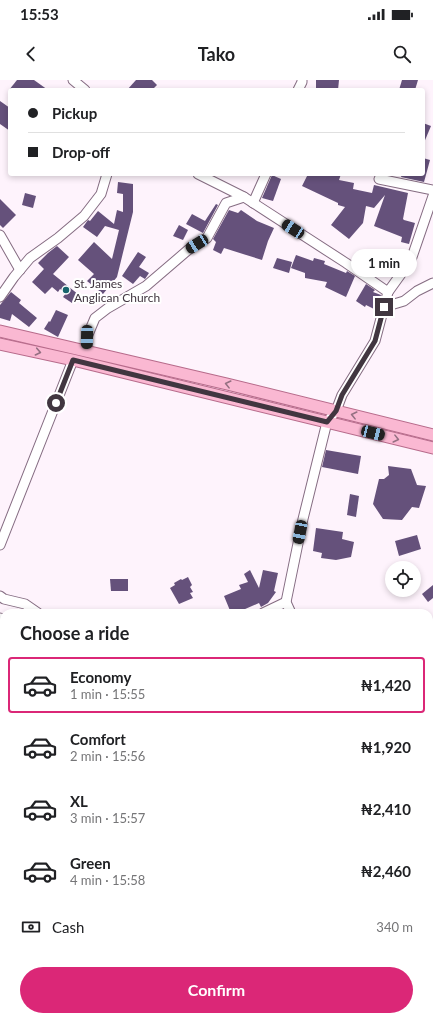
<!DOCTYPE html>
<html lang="en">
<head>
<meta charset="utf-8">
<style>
  body { margin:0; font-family:Lato,sans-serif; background:#f6f6f6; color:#202124; height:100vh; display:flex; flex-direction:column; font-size:15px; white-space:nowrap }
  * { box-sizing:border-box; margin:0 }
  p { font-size:13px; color:#757577 }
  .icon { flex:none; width:22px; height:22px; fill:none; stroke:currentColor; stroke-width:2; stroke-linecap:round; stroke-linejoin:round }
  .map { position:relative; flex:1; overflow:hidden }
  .panel { position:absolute; left:0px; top:529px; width:433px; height:412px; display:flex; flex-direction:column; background:#fff; border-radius:12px 12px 0 0; box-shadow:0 2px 6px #0003 }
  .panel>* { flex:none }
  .banner { position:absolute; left:8px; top:8px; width:417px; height:88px; border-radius:4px; box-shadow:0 2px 6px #0003; display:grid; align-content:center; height:88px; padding:0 20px; background:#fff }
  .controls { position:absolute; left:385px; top:481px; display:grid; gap:8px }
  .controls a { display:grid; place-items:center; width:36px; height:36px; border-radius:50%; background:#fff; box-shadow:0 2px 6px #0003; font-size:20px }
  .end { position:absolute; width:18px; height:18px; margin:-9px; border:5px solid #413640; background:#fff; box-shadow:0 0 0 2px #fff }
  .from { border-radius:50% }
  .bubble { position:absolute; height:28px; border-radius:14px; background:#fff; box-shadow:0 2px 6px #0003; font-size:13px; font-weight:700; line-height:28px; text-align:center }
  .car { position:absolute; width:12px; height:24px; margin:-12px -6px; border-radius:5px; box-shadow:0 0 3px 1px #0007; background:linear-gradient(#222 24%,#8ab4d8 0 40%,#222 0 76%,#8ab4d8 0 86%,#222 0) }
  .banner b { display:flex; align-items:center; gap:14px; height:38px; font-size:15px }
  .banner b+b { border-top:1px solid #e0e0e0 }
  .banner i { width:10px; height:10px; background:#202124 }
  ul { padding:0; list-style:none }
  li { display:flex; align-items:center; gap:12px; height:56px; margin:0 8px 6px; padding:0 12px; border:2px solid transparent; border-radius:4px }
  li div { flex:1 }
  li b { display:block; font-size:15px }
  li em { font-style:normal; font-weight:700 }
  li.current { border-color:#db2777 }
  li>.icon { width:36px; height:36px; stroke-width:1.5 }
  h2 { padding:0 20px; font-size:18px; line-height:48px }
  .pay { display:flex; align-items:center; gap:10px; height:44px; padding:0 20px; font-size:15px }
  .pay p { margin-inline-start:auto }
  .action { display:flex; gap:8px; margin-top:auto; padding:8px 20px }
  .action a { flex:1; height:46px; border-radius:24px; background:#db2777; color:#fff; font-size:16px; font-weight:700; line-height:46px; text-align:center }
  .status { display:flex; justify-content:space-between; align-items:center; height:28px; padding:0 20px; background:#fff; direction:ltr }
  .status svg { height:11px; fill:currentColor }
  header { display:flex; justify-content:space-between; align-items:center; height:52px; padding:0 20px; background:#fff; font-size:18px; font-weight:700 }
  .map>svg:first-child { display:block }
  .building { fill:#65517b }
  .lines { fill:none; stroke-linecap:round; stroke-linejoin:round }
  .minor-casing { stroke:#856c82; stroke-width:11 }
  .major-casing { stroke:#b76b8b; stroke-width:13 }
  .minor { stroke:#fff; stroke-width:9 }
  .major { stroke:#fab8d2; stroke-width:11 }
  .oneway { stroke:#947082 }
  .route { stroke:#413640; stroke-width:5 }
  .poi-dot { fill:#18656d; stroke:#fff; stroke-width:1.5 }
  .labels { text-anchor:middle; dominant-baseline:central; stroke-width:4; stroke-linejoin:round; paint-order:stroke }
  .poi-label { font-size:12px; fill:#413640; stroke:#fff; text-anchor:start }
</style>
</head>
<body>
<div class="status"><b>15:53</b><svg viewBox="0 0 49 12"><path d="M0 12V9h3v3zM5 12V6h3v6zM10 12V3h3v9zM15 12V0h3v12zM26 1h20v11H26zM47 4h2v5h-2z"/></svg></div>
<header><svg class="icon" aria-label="back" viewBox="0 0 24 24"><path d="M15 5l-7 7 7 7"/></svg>Tako<svg class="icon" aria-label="search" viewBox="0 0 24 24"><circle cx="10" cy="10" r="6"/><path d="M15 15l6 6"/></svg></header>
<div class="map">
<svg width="433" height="941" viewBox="0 0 433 941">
  <rect width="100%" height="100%" fill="#fef3fc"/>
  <g class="building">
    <path d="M 17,0 L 34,0 L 48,10 L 9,10 Z"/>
    <path d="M 136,0 L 152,0 L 157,5 L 152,10 L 127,10 Z"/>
    <path d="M 316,0 L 339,0 L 338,10 L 316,10 Z"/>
    <path d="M 402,0 L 418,0 L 415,10 L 399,10 Z"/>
    <path d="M 0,21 L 10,28 L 10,51 L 0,44 Z"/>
    <path d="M 423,43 L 431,46 L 423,65 Z"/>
    <path d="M 423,78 L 430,80 L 424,102 L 401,97 L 402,94 L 423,94 Z"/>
    <path d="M 308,94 L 341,94 L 339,100 L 354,103 L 353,109 L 372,113 L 374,105 L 408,113 L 403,139 L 404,140 L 415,143 L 409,164 L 401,162 L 402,157 L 374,146 L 385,115 L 374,128 L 366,126 L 363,143 L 349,159 L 331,145 L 345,127 L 338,125 L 338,123 L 302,106 Z"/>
    <path d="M 272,95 L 281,99 L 273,121 L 262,118 Z"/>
    <path d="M 118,102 L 133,104 L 133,132 L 117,197 L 103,214 L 87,201 L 94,194 L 78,180 L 94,162 L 112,179 L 119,150 L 105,146 L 97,157 L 83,147 L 88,140 L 90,141 L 98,131 L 114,144 L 117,130 L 123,132 L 123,114 L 117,113 Z"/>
    <path d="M 25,113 L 36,116 L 33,128 L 22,125 Z"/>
    <path d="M 0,119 L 16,135 L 3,148 L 0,145 Z"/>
    <path d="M 216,124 L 218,125 L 203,153 L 186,144 L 192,134 L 205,141 Z"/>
    <path d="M 229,130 L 238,133 L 241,130 L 257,141 L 274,148 L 268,161 L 262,180 L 224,168 L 221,174 L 213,170 L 216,162 L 213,159 Z"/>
    <path d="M 179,145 L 188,150 L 183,160 L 173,156 Z"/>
    <path d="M 57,166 L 69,177 L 53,194 L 79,215 L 72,223 L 63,217 L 66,213 L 60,209 L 58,212 L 52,207 L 45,214 L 32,202 L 44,189 L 38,183 L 48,173 Z"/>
    <path d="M 138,172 L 146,177 L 139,187 L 149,193 L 145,199 L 140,196 L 133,204 L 122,196 Z"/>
    <path d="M 296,175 L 313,181 L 314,178 L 325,181 L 324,184 L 346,193 L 347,191 L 355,196 L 346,217 L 325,207 L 327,202 L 305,198 L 305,193 L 291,188 Z"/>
    <path d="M 277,178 L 292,182 L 289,193 L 273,188 Z"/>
    <path d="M 366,204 L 375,210 L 373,212 L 381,215 L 376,230 L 366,225 L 365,227 L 356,221 Z"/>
    <path d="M 11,212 L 21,220 L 19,223 L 37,238 L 29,247 L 12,234 L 10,241 L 0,238 L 0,225 Z"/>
    <path d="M 56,230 L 68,235 L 58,257 L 44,249 L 49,241 L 50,242 Z"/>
    <path d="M 326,370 L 361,376 L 358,394 L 322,387 Z"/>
    <path d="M 388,386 L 411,389 L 417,405 L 426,406 L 419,428 L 412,427 L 402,440 L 383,439 L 373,424 L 379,399 L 384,399 L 389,395 Z"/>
    <path d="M 350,414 L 359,416 L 356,437 L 347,435 Z"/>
    <path d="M 316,448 L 343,452 L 342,459 L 354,462 L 351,477 L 336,480 L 321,478 L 322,473 L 313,471 Z"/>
    <path d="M 417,455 L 421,469 L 399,476 L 395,461 Z"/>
    <path d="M 250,490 L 259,508 L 263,490 L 278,493 L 274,511 L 276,512 L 268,523 L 261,527 L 259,523 L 236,533 L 231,533 L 224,516 L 241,509 L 239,505 L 248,502 L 244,494 Z"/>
    <path d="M 188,497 L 192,505 L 190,507 L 193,512 L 190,513 L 193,518 L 179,524 L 170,508 L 175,505 L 174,503 L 181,499 L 182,500 Z"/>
    <path d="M 110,499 L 128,499 L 128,511 L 111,511 Z"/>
    <path d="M 433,505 L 433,518 L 428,522 L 422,514 Z"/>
  </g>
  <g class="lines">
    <g class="minor-casing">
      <g id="minor">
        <path d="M 73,0 L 85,10"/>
        <path d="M 298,10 L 302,2 L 302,0"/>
        <path d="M 198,94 L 244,117 L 346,183 L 388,212 L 375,261 L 342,315 L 336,331 L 327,342 L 303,439 L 286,522 L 291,533"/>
        <path d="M 379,99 L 433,110"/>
        <path d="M 253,123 L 266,94"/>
        <path d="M 0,155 L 20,190"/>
        <path d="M 388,212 L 411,180 L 433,116"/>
        <path d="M 0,217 L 14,197 L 30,178 L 58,158 L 84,136 L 101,114 L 107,94"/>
        <path d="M 384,227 L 404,221 L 417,211 L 433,203"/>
        <path d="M 87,271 L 87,257 L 95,238 L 108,228 L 146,206 L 188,170 L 207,158 L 226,123 L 244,117"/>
        <path d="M 0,465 L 73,280"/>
        <path d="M 0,516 L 4,519 L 25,524 L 38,533"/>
        <path d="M 263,533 L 286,522"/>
        <path d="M 0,538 L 4,548"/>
        <path d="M 429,699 L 433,696"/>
        <path d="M 429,800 L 433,805"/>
        <path d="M 429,916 L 433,919"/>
        <path d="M 169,937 L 173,941"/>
        <path d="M 359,937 L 366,941"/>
        <path d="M 119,941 L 124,937"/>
      </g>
    </g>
    <g class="major-casing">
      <g id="major">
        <path d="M 0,251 L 227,304 L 433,355"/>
        <path d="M 0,264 L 73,280 L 433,368"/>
      </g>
    </g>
    <use href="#minor" class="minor"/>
    <use href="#major" class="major"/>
  </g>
  <defs><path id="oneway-chevron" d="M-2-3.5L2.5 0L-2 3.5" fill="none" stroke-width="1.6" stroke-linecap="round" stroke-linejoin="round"/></defs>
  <g class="oneway">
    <use href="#oneway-chevron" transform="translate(38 272) rotate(12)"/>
    <use href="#oneway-chevron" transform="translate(228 304) rotate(-166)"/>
    <use href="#oneway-chevron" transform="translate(354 335) rotate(-166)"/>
    <use href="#oneway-chevron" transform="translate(396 359) rotate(14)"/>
  </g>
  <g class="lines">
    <path class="route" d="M 56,323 L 73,280 L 327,342 L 336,331 L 342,315 L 375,261 L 384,227"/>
  </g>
  <circle class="poi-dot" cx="66" cy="210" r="4"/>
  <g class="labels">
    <g class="poi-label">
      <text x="74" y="203">St. James<tspan x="74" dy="14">Anglican Church</tspan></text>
    </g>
  </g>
</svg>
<div class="controls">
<a><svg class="icon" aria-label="locate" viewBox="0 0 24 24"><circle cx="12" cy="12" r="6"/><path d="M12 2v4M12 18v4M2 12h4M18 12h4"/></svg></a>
</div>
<i class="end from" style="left:56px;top:323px"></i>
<i class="end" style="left:384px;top:227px"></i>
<div class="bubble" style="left:351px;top:169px;width:66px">1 min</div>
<i class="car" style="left:293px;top:149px;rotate:303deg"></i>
<i class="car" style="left:197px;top:164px;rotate:238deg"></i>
<i class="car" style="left:87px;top:257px;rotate:181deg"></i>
<i class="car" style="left:373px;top:353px;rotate:104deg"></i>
<i class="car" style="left:300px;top:452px;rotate:191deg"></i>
<div class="banner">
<b><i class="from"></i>Pickup</b>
<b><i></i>Drop-off</b>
</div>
<section class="panel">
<h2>Choose a ride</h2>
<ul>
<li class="current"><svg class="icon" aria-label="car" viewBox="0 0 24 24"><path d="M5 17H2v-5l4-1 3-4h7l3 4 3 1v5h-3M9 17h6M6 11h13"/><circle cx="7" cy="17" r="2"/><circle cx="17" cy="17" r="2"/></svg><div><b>Economy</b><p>1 min · 15:55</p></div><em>₦1,420</em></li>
<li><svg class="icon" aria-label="car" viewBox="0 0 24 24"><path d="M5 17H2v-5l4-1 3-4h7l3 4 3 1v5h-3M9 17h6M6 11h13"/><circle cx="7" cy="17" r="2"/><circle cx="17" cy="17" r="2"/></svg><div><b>Comfort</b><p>2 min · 15:56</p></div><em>₦1,920</em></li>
<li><svg class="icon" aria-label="car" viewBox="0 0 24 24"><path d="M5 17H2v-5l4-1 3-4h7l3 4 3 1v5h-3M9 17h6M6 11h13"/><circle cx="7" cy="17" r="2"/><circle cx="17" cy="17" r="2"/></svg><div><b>XL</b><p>3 min · 15:57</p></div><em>₦2,410</em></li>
<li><svg class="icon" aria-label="car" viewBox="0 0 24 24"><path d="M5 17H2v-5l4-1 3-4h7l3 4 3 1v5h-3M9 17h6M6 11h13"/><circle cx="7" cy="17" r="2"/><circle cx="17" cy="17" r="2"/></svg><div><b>Green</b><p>4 min · 15:58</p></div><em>₦2,460</em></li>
</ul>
<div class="pay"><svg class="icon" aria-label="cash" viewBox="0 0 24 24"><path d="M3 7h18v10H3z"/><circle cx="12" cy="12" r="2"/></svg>Cash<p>340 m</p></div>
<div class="action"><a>Confirm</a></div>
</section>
</div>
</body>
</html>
